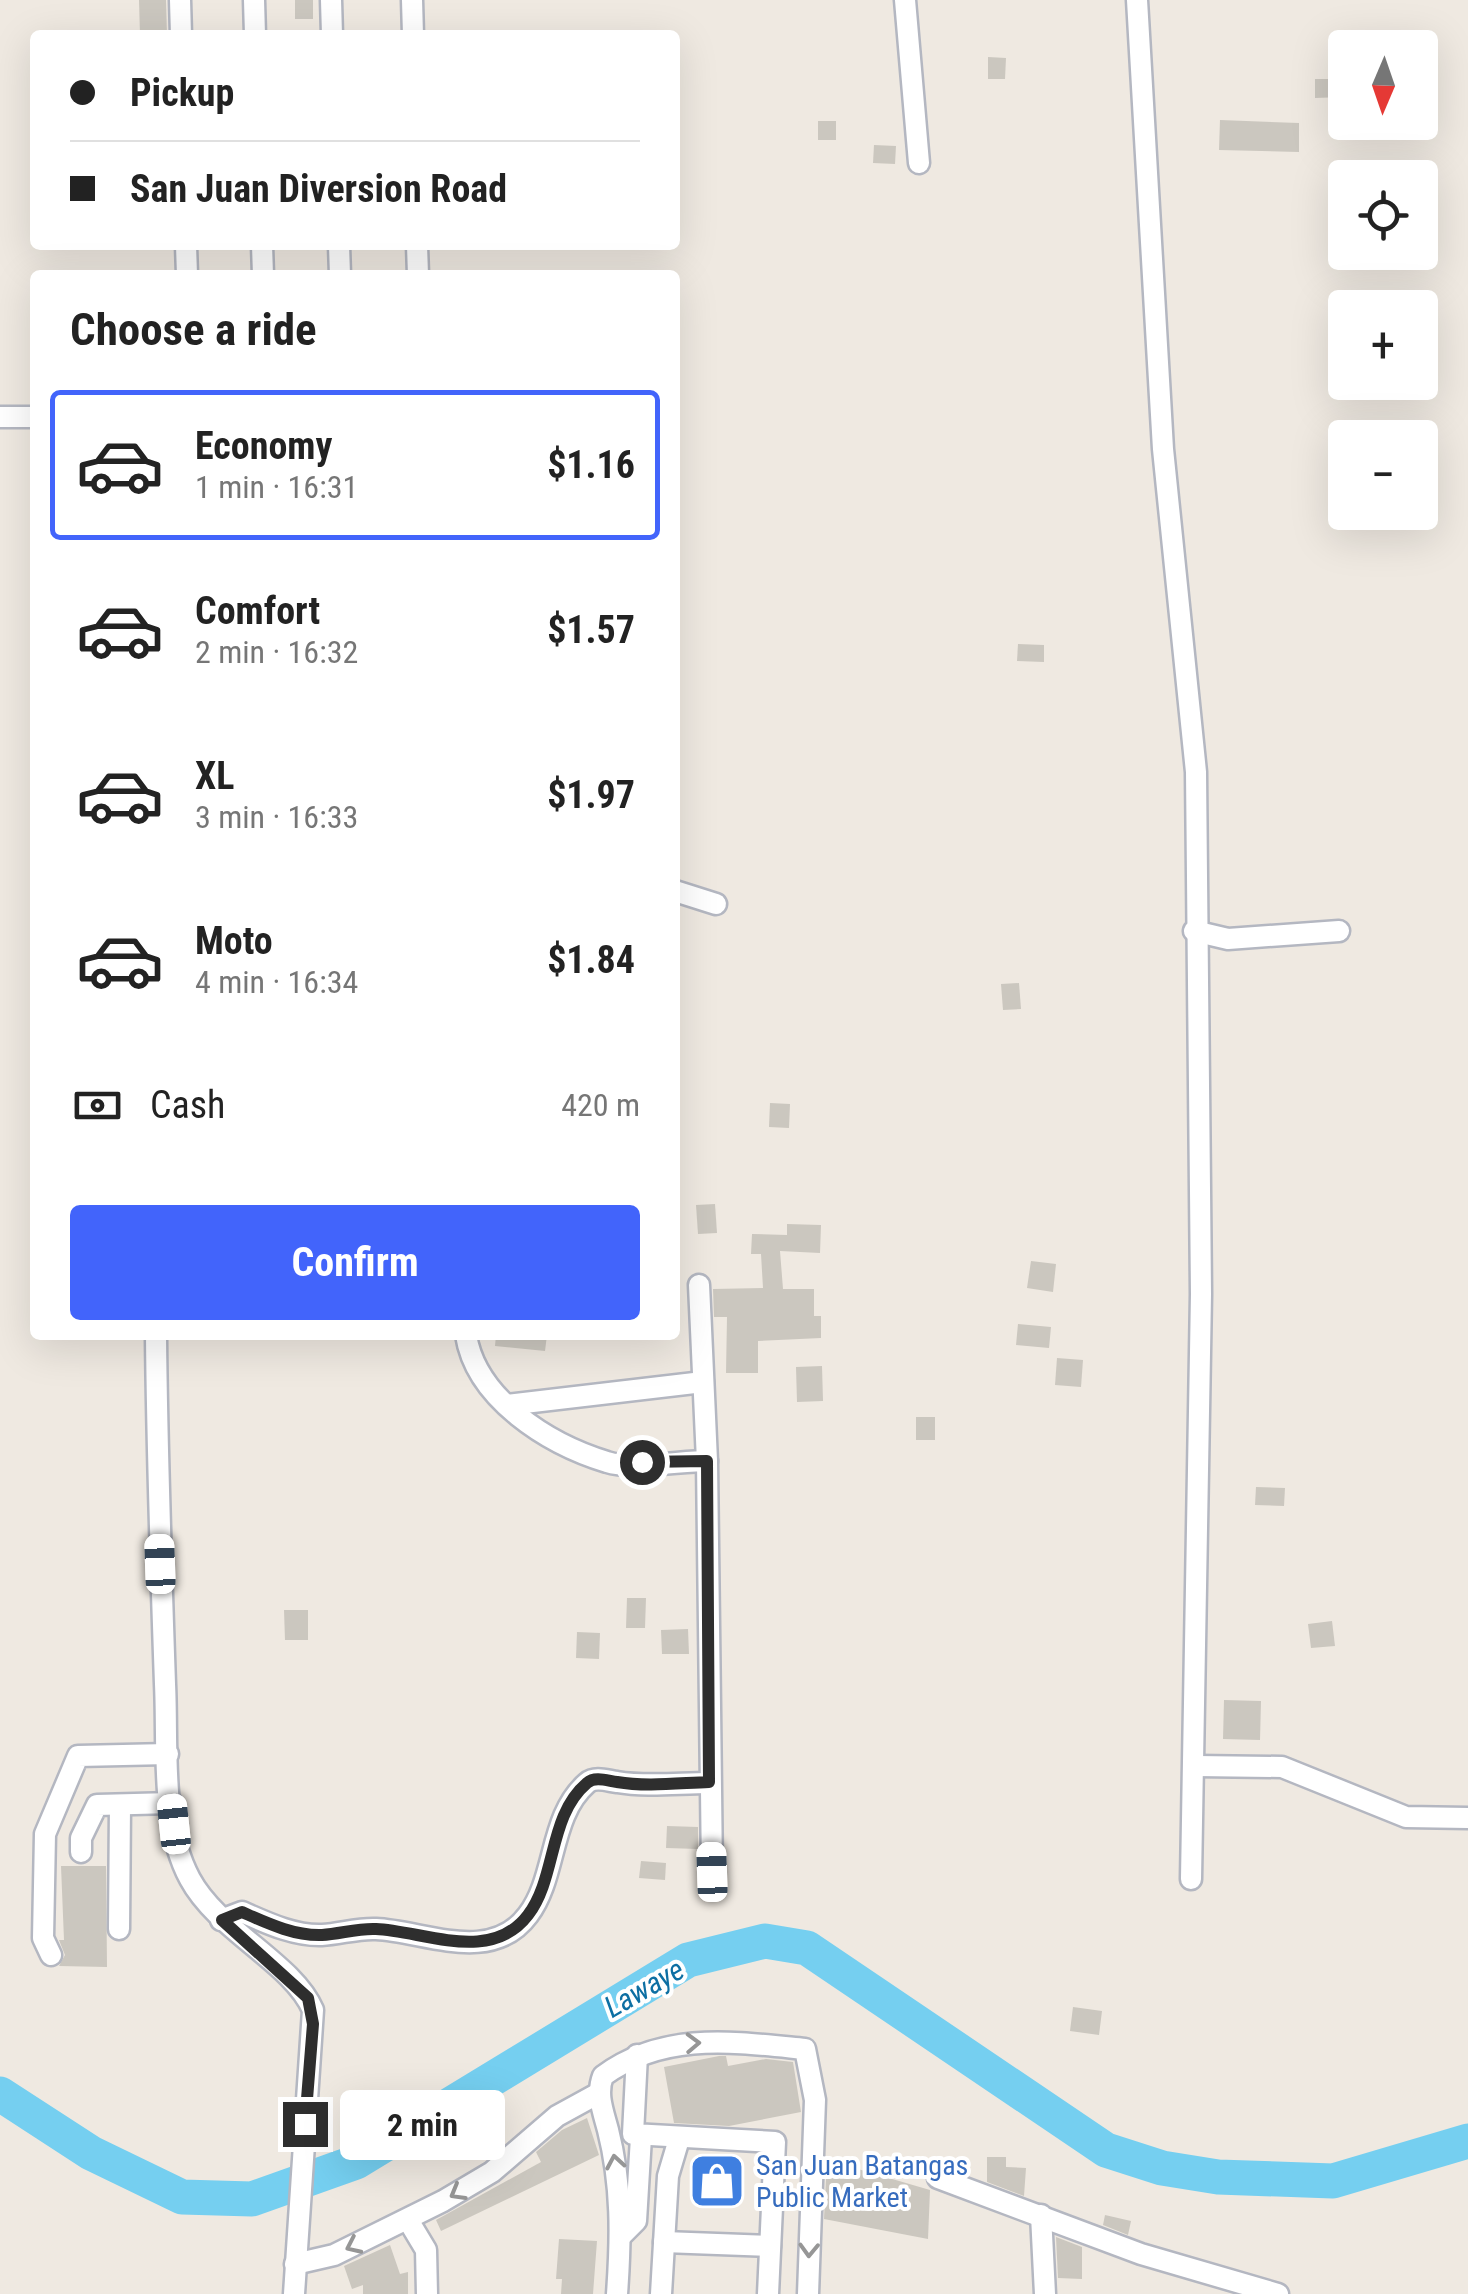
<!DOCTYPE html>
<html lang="en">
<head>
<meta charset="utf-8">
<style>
  body { margin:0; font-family:"Roboto Condensed",sans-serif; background:#f6f6f6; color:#222; height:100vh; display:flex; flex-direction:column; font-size:38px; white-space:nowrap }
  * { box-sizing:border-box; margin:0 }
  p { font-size:32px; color:#767676 }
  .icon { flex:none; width:55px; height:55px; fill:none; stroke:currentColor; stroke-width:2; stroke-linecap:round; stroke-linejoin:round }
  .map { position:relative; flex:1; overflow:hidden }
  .sheet { position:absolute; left:30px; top:270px; width:650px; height:1070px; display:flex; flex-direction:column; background:#fff; border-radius:10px; box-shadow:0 10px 40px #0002 }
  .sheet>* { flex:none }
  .top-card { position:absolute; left:30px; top:30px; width:650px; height:220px; border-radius:10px; box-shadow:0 10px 40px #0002; display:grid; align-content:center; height:220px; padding:0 40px; background:#fff }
  .needle { width:65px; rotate:182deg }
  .controls { position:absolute; left:1328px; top:30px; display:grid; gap:20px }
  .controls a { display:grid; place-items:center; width:110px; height:110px; border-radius:10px; background:#fff; box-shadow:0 10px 40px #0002; font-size:50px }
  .end { position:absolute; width:45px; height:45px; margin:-22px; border:12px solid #2e2e2e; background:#fff; box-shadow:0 0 0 5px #fff }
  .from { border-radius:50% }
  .bubble { position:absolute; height:70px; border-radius:10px; background:#fff; box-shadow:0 10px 40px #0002; font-size:32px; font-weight:700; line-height:70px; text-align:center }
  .car { position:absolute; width:30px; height:60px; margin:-30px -15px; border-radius:12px; box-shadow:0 0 8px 2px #0007; background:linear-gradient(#fff 24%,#345 0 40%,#fff 0 76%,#345 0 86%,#fff 0) }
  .top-card b { display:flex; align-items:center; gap:35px; height:95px; font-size:38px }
  .top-card b+b { border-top:2px solid #e0e0e0 }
  .top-card i { width:25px; height:25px; background:#222 }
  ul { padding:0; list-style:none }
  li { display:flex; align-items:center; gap:30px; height:150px; margin:0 20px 15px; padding:0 20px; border:5px solid transparent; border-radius:10px }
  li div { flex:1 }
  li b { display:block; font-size:38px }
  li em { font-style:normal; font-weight:700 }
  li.active { border-color:#4264fb }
  li>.icon { width:90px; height:90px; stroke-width:1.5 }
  h2 { padding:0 40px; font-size:45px; line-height:120px }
  .pay { display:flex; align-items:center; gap:25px; height:110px; padding:0 40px; font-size:38px }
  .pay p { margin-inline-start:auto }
  .action { display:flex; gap:20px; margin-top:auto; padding:20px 40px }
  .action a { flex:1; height:115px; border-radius:10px; background:#4264fb; color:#fff; font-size:40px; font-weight:700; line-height:115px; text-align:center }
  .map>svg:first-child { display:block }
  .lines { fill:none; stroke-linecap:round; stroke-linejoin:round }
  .river { stroke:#75cff0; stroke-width:35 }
  .building { fill:#cbc7bf }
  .minor-casing { stroke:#b4b7c1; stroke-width:25 }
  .minor { stroke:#fff; stroke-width:20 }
  .oneway { stroke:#969696 }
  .route { stroke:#2e2e2e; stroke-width:12 }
  .labels { text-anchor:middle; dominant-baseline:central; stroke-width:8; stroke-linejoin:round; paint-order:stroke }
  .shop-label { font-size:28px; fill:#366cbe; stroke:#fff; text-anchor:start }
  .water-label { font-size:30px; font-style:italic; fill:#0d6fa3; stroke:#fff }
</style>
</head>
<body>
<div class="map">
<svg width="1468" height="2294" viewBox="0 0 1468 2294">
  <rect width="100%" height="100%" fill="#efe9e1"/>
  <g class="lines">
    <path class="river" d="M 0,2094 L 91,2153 L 182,2197 L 252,2199 L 356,2162 L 688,1960 L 765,1941 L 807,1948 L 1106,2150 L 1162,2168 L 1218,2177 L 1333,2181 L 1468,2141"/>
  </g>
  <g class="building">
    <path d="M 139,0 L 166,0 L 167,35 L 140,35 Z"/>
    <rect x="295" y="0" width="18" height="19"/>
    <path d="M 988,57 L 1006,58 L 1005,79 L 988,79 Z"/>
    <path d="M 1315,79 L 1342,79 L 1343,97 L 1315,98 Z"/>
    <path d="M 1220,120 L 1299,123 L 1299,152 L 1219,150 Z"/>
    <rect x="818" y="121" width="18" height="19"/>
    <path d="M 1376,122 L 1401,122 L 1399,138 L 1376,137 Z"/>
    <path d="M 874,145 L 896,146 L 895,164 L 873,163 Z"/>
    <path d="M 1018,644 L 1044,645 L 1044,662 L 1017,661 Z"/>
    <path d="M 1019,983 L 1021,1009 L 1003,1010 L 1001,984 Z"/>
    <path d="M 770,1103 L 790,1104 L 789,1128 L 769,1127 Z"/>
    <path d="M 715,1204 L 717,1233 L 698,1234 L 696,1205 Z"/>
    <path d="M 787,1224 L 821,1225 L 820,1253 L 780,1251 L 783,1289 L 814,1289 L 814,1316 L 821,1316 L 821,1338 L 758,1341 L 758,1373 L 726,1373 L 727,1317 L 714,1317 L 713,1289 L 763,1288 L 761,1254 L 751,1254 L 752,1234 L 787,1235 Z"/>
    <path d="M 1031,1261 L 1056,1264 L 1053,1292 L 1027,1288 Z"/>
    <path d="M 1018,1324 L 1051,1327 L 1049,1348 L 1016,1345 Z"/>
    <path d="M 496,1335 L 547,1335 L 545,1351 L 495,1346 Z"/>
    <path d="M 1057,1358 L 1083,1360 L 1081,1387 L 1055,1385 Z"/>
    <path d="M 822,1366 L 823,1401 L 797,1402 L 796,1367 Z"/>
    <rect x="916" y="1417" width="19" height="23"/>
    <path d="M 1256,1487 L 1285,1488 L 1284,1506 L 1255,1505 Z"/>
    <path d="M 627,1598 L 646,1598 L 645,1628 L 626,1628 Z"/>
    <path d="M 284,1610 L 308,1610 L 308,1640 L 285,1640 Z"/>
    <path d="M 1332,1621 L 1335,1646 L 1311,1648 L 1308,1624 Z"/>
    <path d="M 688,1629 L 689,1654 L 662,1654 L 661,1630 Z"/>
    <path d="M 577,1632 L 600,1633 L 599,1659 L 576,1658 Z"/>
    <path d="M 1224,1700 L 1261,1701 L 1260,1740 L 1223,1739 Z"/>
    <path d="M 667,1826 L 698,1827 L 698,1849 L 666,1848 Z"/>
    <path d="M 641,1861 L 666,1863 L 665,1880 L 639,1878 Z"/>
    <path d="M 61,1866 L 106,1866 L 107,1967 L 59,1966 L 65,1955 L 59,1940 L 64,1940 Z"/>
    <path d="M 1073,2007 L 1102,2011 L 1099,2035 L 1070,2031 Z"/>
    <path d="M 719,2056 L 726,2056 L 728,2066 L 766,2059 L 793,2062 L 801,2112 L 729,2126 L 674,2123 L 664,2067 Z"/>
    <path d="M 587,2118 L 599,2155 L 441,2231 L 436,2220 L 541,2162 L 536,2152 L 562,2130 Z"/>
    <path d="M 987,2157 L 1006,2157 L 1006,2167 L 1026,2168 L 1024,2196 L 987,2182 Z"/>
    <path d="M 827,2160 L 930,2190 L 928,2239 L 824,2219 Z"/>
    <path d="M 1105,2215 L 1131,2221 L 1128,2235 L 1103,2225 Z"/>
    <path d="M 1056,2237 L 1082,2247 L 1082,2279 L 1058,2278 Z"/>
    <path d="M 559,2239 L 597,2241 L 593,2294 L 561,2294 L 562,2279 L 556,2279 Z"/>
    <path d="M 390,2245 L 400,2274 L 408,2272 L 408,2294 L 363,2294 L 363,2285 L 352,2289 L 344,2266 Z"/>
  </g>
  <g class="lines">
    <g class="minor-casing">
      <g id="minor">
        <path d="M 180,0 L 181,35"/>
        <path d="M 254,0 L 255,35"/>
        <path d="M 331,0 L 332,35"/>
        <path d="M 412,0 L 413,35"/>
        <path d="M 905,0 L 919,163"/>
        <path d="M 1137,0 L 1163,449 L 1196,772 L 1201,1294 L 1191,1879"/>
        <path d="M 186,245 L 187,275"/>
        <path d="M 262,245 L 263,275"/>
        <path d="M 339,245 L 340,275"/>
        <path d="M 417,245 L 418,275"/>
        <path d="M 0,417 L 35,417"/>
        <path d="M 675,891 L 716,904"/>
        <path d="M 1194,931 L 1228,939 L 1339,931"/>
        <path d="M 699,1285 L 707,1461 L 712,1872"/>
        <path d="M 156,1335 C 157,1451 161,1568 165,1684 C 168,1745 160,1824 190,1879 C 218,1931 293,1963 313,2010 L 294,2294"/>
        <path d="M 466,1335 C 476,1399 548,1444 607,1462 C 631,1470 681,1461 707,1461"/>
        <path d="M 507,1405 L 703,1382"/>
        <path d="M 1196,1766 L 1282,1767 L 1406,1817 L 1468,1818"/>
        <path d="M 81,1852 L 81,1838 L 97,1805 L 172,1803"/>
        <path d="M 221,1920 L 242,1912 C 267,1923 294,1936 322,1935 C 340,1934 358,1928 376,1929 C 424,1931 491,1965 528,1915 C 557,1877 549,1816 587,1783 C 595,1776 608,1781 617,1782 C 646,1787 679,1783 709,1783"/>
        <path d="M 119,1929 L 120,1805"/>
        <path d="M 51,1955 L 43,1938 L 45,1834 L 78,1756 L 168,1754"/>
        <path d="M 637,2055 L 633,2134 L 775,2142 L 768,2294"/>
        <path d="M 938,2178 L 1141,2254 L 1278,2294"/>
        <path d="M 1041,2215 L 1045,2294"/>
        <path d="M 408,2220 L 426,2250 L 427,2294"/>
        <path d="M 621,2236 L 636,2221 L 641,2137"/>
        <path d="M 664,2242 L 770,2246"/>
        <path d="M 295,2264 L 334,2255 L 443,2201 L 492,2172 L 557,2116 L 599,2093"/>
        <path d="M 617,2294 C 621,2238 622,2185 608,2130 C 603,2111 596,2094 603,2076 C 664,2031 734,2042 805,2049 L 815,2100 L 808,2294"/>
        <path d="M 661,2294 L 668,2176 L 679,2139"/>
      </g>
    </g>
    <use href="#minor" class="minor"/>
  </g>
  <defs><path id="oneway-chevron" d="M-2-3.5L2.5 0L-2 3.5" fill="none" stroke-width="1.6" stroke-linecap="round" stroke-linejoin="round" transform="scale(2.5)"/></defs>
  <g class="oneway">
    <use href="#oneway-chevron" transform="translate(693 2043) rotate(-2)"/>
    <use href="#oneway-chevron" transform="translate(615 2162) rotate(-100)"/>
    <use href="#oneway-chevron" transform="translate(457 2193) rotate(150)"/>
    <use href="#oneway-chevron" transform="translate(353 2246) rotate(155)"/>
    <use href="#oneway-chevron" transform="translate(809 2250) rotate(92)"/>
  </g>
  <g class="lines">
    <path class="route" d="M 305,2124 L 313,2024 L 308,1998 L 222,1920 L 242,1912 C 267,1923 294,1936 322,1935 C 340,1934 358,1928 376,1929 C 424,1931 491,1964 528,1915 C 557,1877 548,1816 587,1783 C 595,1776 608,1781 617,1782 C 646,1787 679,1783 709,1782 L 707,1461 L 642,1462"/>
  </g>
  <defs>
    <g id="shop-square" transform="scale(2.875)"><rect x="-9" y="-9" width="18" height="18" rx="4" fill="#3f7fe0" stroke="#fff"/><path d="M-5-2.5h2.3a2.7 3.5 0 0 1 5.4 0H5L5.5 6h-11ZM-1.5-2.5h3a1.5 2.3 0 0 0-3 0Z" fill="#fff"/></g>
  </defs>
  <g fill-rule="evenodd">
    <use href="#shop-square" x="717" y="2181"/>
  </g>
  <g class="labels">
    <g class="shop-label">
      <text x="756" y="2165">San Juan Batangas<tspan x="756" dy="32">Public Market</tspan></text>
    </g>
    <g class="water-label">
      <text transform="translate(644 1988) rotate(-30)">Lawaye</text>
    </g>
  </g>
</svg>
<div class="controls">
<a><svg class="needle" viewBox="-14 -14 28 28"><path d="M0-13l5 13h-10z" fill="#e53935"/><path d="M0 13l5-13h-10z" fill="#767676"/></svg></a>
<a><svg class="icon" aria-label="locate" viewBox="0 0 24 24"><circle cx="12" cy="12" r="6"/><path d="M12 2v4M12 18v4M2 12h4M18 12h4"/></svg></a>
<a>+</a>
<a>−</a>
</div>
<i class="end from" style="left:642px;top:1462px"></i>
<i class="end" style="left:305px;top:2124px"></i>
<div class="bubble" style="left:340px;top:2090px;width:165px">2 min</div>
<i class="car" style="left:160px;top:1564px;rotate:358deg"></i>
<i class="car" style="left:174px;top:1824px;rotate:354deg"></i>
<i class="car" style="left:712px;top:1872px;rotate:358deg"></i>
<div class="top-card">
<b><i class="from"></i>Pickup</b>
<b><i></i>San Juan Diversion Road</b>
</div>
<section class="sheet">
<h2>Choose a ride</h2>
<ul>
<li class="active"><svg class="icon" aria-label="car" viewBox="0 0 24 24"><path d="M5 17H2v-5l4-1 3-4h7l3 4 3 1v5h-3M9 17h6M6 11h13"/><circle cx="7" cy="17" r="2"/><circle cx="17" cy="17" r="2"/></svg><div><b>Economy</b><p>1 min · 16:31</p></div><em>$1.16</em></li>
<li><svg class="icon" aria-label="car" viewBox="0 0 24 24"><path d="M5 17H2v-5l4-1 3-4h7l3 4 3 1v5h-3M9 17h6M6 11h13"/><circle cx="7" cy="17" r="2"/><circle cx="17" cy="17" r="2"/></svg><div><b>Comfort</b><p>2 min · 16:32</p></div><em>$1.57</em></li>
<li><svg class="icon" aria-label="car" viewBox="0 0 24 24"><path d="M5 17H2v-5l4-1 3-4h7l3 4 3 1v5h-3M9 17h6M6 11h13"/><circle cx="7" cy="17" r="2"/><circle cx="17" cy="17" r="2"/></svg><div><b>XL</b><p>3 min · 16:33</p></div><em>$1.97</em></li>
<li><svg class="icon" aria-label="car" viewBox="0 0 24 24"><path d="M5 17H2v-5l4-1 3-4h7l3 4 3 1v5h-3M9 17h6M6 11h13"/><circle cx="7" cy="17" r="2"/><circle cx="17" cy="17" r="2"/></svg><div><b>Moto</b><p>4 min · 16:34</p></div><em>$1.84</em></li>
</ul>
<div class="pay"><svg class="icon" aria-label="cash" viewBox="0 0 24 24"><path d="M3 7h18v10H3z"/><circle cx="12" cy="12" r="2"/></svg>Cash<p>420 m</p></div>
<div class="action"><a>Confirm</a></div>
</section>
</div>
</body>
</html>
